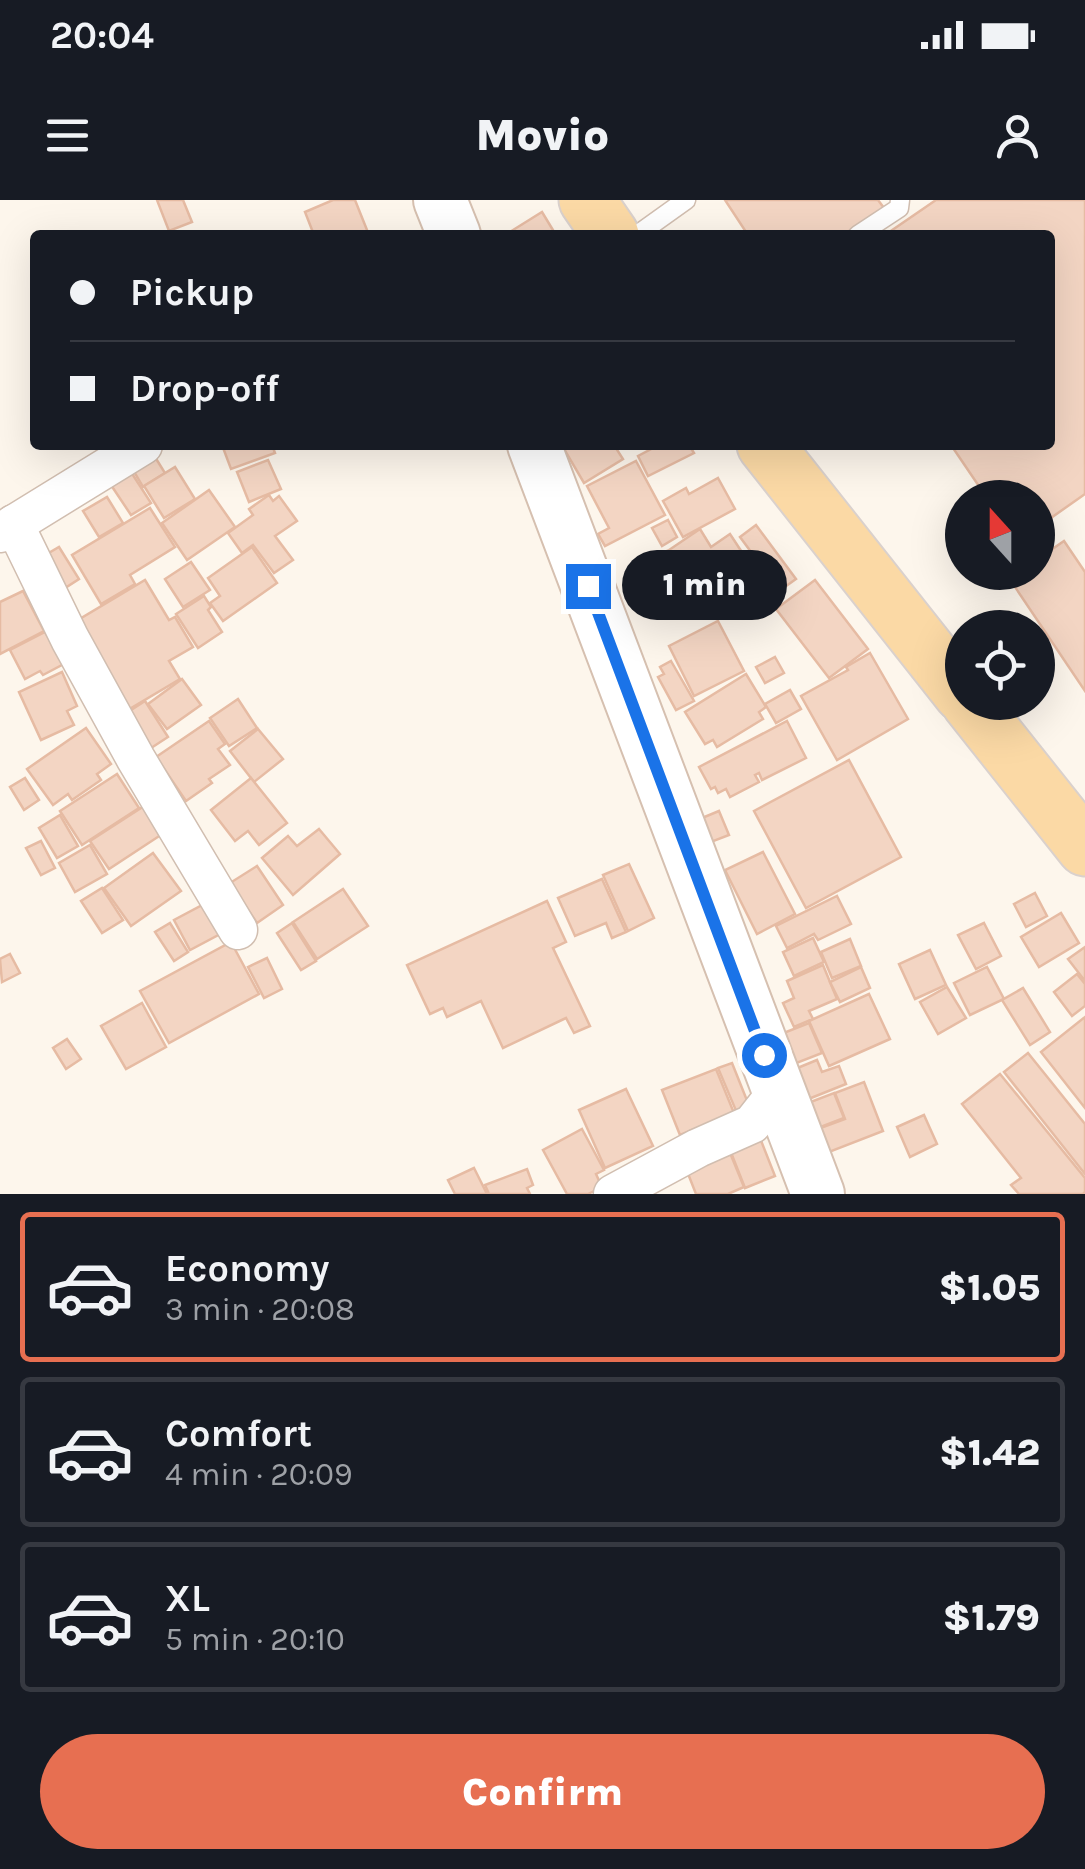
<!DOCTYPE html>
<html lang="en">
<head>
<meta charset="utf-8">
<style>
  body { margin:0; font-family:Karla,sans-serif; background:#242831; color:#f1f3f6; height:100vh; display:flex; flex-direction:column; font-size:38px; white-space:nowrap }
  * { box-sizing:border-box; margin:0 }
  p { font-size:32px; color:#9ea1a6 }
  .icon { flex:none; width:55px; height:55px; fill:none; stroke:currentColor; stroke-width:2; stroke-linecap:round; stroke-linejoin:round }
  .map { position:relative; height:994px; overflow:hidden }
  .drawer { display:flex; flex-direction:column; background:#171b24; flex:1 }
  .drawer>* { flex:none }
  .guide { position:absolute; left:30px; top:30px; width:1025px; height:220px; border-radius:10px; box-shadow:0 10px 40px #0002; display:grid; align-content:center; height:220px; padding:0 40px; background:#171b24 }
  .needle { width:65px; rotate:339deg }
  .controls { position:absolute; left:945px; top:280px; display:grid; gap:20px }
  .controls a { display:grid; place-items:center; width:110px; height:110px; border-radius:50%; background:#171b24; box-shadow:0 10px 40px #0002; font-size:50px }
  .end { position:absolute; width:45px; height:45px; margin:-22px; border:12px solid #1a73e8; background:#fff; box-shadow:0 0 0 5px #fff }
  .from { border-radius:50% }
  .bubble { position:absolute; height:70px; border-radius:35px; background:#171b24; box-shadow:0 10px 40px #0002; font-size:32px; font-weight:800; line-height:70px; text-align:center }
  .guide b { display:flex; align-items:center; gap:35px; height:95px; font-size:38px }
  .guide b+b { border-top:2px solid #363941 }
  .guide i { width:25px; height:25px; background:#f1f3f6 }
  ul { padding:18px 0 0; list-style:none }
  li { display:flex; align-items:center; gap:30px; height:150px; margin:0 20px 15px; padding:0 20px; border:5px solid #363941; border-radius:10px }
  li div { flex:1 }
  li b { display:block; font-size:38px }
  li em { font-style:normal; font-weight:800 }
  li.current { border-color:#e76f51 }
  li>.icon { width:90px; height:90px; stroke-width:1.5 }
  .action { display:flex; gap:20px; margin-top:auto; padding:20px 40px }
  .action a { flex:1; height:115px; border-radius:60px; background:#e76f51; color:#fff; font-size:40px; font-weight:800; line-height:115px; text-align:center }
  .status { display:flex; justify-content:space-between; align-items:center; height:70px; padding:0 50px; background:#171b24; direction:ltr }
  .status svg { height:28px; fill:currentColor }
  header { display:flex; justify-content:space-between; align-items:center; height:130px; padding:0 40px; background:#171b24; font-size:45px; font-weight:800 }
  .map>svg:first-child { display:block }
  .building { fill:#f3d5c3; stroke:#e6bba3; stroke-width:2.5 }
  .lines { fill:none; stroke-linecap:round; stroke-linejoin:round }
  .lane-casing { stroke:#d1beb0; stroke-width:21 }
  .street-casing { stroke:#d1beb0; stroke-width:41 }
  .secondary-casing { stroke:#d6c0b0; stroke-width:56 }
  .primary-casing { stroke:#dad1cd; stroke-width:59 }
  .lane { stroke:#fff; stroke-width:18 }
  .street { stroke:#fff; stroke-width:38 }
  .secondary { stroke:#fff; stroke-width:52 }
  .primary { stroke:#fbd9a5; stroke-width:55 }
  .route { stroke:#1a73e8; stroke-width:12 }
</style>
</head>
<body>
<div class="status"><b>20:04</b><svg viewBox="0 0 49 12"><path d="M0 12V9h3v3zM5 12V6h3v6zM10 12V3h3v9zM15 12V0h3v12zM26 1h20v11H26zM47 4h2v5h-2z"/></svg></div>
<header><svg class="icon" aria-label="menu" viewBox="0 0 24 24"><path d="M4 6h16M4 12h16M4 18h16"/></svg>Movio<svg class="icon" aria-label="person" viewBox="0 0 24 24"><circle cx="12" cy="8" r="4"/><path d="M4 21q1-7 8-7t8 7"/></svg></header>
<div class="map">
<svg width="1085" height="994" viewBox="0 0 1085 994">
  <rect width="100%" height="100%" fill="#fdf6ec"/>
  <g class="building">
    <path d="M 157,0 L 183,0 L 192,22 L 169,31 Z"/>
    <path d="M 333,0 L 355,0 L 369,35 L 314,35 L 305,12 Z"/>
    <path d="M 725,0 L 878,0 L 884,8 L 843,35 L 748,35 Z"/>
    <path d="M 936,0 L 1085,0 L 1085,294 L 1038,327 L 1038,298 L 987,298 L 951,245 L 1050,245 L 1050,35 L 885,35 Z"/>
    <path d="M 542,12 L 556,35 L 505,35 Z"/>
    <path d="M 222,245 L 272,245 L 275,253 L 231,269 Z"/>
    <path d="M 571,245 L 614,245 L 623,259 L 584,283 L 564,249 Z"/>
    <path d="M 659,245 L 689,245 L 694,253 L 648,276 L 638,256 Z"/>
    <path d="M 155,257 L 165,273 L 143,287 L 133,270 Z"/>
    <path d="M 268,260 L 281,289 L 249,302 L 237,272 Z"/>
    <path d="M 636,261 L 665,315 L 605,346 L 598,334 L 609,328 L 587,286 Z"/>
    <path d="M 175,267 L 195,299 L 164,318 L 144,286 Z"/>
    <path d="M 131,272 L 151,303 L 131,315 L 111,285 Z"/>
    <path d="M 718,278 L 735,309 L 683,337 L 663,301 L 686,288 L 689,294 Z"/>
    <path d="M 209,290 L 235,327 L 187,360 L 162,323 Z"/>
    <path d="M 269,295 L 273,301 L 279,296 L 297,321 L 275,336 L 293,360 L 274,373 L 253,345 L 242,353 L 228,333 L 253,315 L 249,309 Z"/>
    <path d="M 107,297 L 123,323 L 99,337 L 83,311 Z"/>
    <path d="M 150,308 L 175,347 L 130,375 L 135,384 L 101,404 L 72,355 Z"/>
    <path d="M 668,320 L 677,337 L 662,346 L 652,328 Z"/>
    <path d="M 756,325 L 796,379 L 765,401 L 745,373 L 754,366 L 750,360 L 754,356 L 740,337 Z"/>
    <path d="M 700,329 L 711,347 L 730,334 L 751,366 L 742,372 L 744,376 L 704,403 L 669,350 Z"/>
    <path d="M 1064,341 L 1085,372 L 1085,491 L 1009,378 L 1018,372 L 1038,372 L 1038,359 Z"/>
    <path d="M 59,347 L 79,379 L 62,390 L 42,357 Z"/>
    <path d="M 252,347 L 277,383 L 223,421 L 210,403 L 220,396 L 208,378 Z"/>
    <path d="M 667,351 L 684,376 L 666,388 L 649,364 Z"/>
    <path d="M 191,362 L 210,390 L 183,407 L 165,379 Z"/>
    <path d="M 145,380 L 169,420 L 175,417 L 193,447 L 169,461 L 180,479 L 121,514 L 68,426 Z"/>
    <path d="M 815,380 L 868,449 L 829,478 L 776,409 Z"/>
    <path d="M 23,391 L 44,431 L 0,454 L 0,402 Z"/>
    <path d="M 204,396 L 211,407 L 208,410 L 222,432 L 198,448 L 176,414 Z"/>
    <path d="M 718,421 L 744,471 L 694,496 L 669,446 Z"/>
    <path d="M 45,432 L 50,440 L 75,458 L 43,475 L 40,471 L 25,479 L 10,450 Z"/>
    <path d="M 870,453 L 908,519 L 837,560 L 801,496 L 848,470 L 846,467 Z"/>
    <path d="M 775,457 L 784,473 L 765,483 L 756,467 Z"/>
    <path d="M 671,461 L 694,501 L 676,510 L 658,477 L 664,474 L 660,467 Z"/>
    <path d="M 62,472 L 77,506 L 67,511 L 74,525 L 41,540 L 19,492 Z"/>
    <path d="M 746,474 L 766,507 L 759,512 L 763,519 L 717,547 L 713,540 L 705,544 L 685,512 Z"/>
    <path d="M 182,479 L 201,505 L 167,529 L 148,504 Z"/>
    <path d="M 790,490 L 801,509 L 776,523 L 765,504 Z"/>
    <path d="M 238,499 L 257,528 L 229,546 L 210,518 Z"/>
    <path d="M 145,501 L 168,537 L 148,550 L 125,514 Z"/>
    <path d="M 209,521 L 225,544 L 218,549 L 230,565 L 209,579 L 212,583 L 186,601 L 156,557 Z"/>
    <path d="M 787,521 L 806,558 L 762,580 L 759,573 L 755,575 L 759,582 L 730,597 L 726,589 L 718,593 L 715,587 L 711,589 L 699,567 Z"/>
    <path d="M 86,528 L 111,564 L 97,574 L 101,580 L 72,600 L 68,594 L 53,605 L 27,569 Z"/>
    <path d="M 258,529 L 283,559 L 254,582 L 230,551 Z"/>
    <path d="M 849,560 L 901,657 L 806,708 L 754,611 Z"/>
    <path d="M 117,574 L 139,608 L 82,645 L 60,611 Z"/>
    <path d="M 25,578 L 39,600 L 24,610 L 10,587 Z"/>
    <path d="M 251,578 L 287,623 L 259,645 L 248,631 L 235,641 L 211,610 Z"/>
    <path d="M 155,599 L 173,627 L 109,669 L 90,641 Z"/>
    <path d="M 719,611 L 729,635 L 711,642 L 702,618 Z"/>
    <path d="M 60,615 L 78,646 L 57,658 L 39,628 Z"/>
    <path d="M 319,629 L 340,654 L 293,695 L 262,658 L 288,636 L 297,646 Z"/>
    <path d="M 41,641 L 55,668 L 41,675 L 26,648 Z"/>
    <path d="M 90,645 L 107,674 L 75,692 L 59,663 Z"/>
    <path d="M 763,652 L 795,714 L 757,734 L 725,670 Z"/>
    <path d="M 153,653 L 181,691 L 131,726 L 104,688 Z"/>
    <path d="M 629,664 L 654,718 L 628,731 L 603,675 Z"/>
    <path d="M 257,666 L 283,705 L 257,723 L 230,683 Z"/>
    <path d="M 602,679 L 626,732 L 612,738 L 606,723 L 575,736 L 558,698 Z"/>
    <path d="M 102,688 L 123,720 L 102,733 L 81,701 Z"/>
    <path d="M 343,689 L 368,726 L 317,759 L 293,722 Z"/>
    <path d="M 1035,693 L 1047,716 L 1026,727 L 1014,704 Z"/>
    <path d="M 837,696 L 851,724 L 818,740 L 814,734 L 787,748 L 776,726 Z"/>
    <path d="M 547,701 L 566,742 L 553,748 L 590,826 L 574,833 L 566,818 L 503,848 L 481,801 L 447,817 L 443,808 L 430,814 L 407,765 Z"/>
    <path d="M 208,702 L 224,732 L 190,750 L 174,720 Z"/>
    <path d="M 1061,713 L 1079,743 L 1039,767 L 1021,737 Z"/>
    <path d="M 170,723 L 188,752 L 174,761 L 155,732 Z"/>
    <path d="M 292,723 L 316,761 L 301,770 L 277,733 Z"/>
    <path d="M 984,723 L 1001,756 L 976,769 L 958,735 Z"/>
    <path d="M 813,738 L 824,762 L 794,776 L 783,752 Z"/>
    <path d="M 850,739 L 861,766 L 832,778 L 821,752 Z"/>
    <path d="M 231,742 L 259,794 L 169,843 L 140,791 Z"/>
    <path d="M 1085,747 L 1085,781 L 1068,759 Z"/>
    <path d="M 930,750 L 946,785 L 915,799 L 899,764 Z"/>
    <path d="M 10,754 L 20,773 L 2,782 L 0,759 Z"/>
    <path d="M 267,758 L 282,789 L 264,798 L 248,767 Z"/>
    <path d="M 823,765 L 837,799 L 809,811 L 813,819 L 794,827 L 783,803 L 794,798 L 787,781 Z"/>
    <path d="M 861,767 L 870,788 L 840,802 L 830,782 Z"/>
    <path d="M 987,767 L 1004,799 L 970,815 L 954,783 Z"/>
    <path d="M 1077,774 L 1085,784 L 1085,806 L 1072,816 L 1054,792 Z"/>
    <path d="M 947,787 L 966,818 L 938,834 L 920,802 Z"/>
    <path d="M 1023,788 L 1050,832 L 1030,845 L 1002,800 Z"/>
    <path d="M 869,794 L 890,839 L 829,866 L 809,821 Z"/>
    <path d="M 142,803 L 166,847 L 126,869 L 101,826 Z"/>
    <path d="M 1085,817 L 1085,908 L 1041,852 Z"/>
    <path d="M 809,823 L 822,853 L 794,864 L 781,834 Z"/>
    <path d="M 67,839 L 81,859 L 66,869 L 53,848 Z"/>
    <path d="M 1028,853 L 1085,924 L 1085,974 L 1004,872 Z"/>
    <path d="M 817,860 L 822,872 L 839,866 L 846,884 L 806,900 L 795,869 Z"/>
    <path d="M 732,863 L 750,908 L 737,913 L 718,868 Z"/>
    <path d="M 716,869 L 734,913 L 680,935 L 662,890 Z"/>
    <path d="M 1000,874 L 1085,978 L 1085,992 L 1083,994 L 1019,994 L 1011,985 L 1021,978 L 962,904 Z"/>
    <path d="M 864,882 L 883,931 L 824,954 L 815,930 L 845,919 L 835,893 Z"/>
    <path d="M 626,889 L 653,946 L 605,968 L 579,910 Z"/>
    <path d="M 834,893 L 844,918 L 818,928 L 808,903 Z"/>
    <path d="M 924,915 L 937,944 L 910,957 L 897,927 Z"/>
    <path d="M 582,929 L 604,970 L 596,974 L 602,987 L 588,994 L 567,994 L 543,950 Z"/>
    <path d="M 760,938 L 775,976 L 745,988 L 730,950 Z"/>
    <path d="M 726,943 L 744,987 L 728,994 L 696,994 L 683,961 Z"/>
    <path d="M 474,968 L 487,994 L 455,994 L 448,980 Z"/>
    <path d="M 527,969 L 533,985 L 527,988 L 530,994 L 489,994 L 485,985 Z"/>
  </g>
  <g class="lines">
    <g class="lane-casing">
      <g id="lane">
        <path d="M 637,35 L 686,0"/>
        <path d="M 858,35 L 899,8 L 900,0"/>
      </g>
    </g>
    <g class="street-casing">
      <g id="street">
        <path d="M 14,324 L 70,439 L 136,559 L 238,730"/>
        <path d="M 0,333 L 143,245"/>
        <path d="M 613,994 L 698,948 L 752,924 L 778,891"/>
      </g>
    </g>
    <g class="secondary-casing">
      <g id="secondary">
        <path d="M 440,0 L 454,35"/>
        <path d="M 534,245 L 818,994"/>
      </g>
    </g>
    <g class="primary-casing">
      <g id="primary">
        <path d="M 587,0 L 611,35"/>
        <path d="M 765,245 L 962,494"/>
        <path d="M 969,502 L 1085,648"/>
      </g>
    </g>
    <use href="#lane" class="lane"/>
    <use href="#street" class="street"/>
    <use href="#secondary" class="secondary"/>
    <use href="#primary" class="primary"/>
  </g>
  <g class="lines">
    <path class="route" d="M 588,386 L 764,855"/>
  </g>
</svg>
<div class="controls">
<a><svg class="needle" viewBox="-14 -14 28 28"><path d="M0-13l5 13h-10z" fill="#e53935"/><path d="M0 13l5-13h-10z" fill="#9ea1a6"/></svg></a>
<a><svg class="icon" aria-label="locate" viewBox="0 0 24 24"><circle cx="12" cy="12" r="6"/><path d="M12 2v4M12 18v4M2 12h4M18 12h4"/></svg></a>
</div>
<i class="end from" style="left:764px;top:855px"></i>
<i class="end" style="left:588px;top:386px"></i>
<div class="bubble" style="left:622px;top:350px;width:165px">1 min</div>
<div class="guide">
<b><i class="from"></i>Pickup</b>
<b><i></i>Drop-off</b>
</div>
</div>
<section class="drawer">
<ul>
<li class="current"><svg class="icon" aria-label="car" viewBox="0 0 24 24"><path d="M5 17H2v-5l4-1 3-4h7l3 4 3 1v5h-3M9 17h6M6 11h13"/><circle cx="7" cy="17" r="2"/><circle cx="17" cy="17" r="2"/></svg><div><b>Economy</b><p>3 min · 20:08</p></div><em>$1.05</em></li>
<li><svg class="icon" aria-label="car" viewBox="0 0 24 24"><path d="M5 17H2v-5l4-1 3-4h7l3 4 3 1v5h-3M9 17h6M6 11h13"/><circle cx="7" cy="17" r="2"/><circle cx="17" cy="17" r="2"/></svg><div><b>Comfort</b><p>4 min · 20:09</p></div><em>$1.42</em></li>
<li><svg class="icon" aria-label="car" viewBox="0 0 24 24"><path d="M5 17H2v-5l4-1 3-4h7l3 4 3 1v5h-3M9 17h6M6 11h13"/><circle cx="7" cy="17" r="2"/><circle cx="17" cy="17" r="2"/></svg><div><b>XL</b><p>5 min · 20:10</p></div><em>$1.79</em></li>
</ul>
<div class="action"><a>Confirm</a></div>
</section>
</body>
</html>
